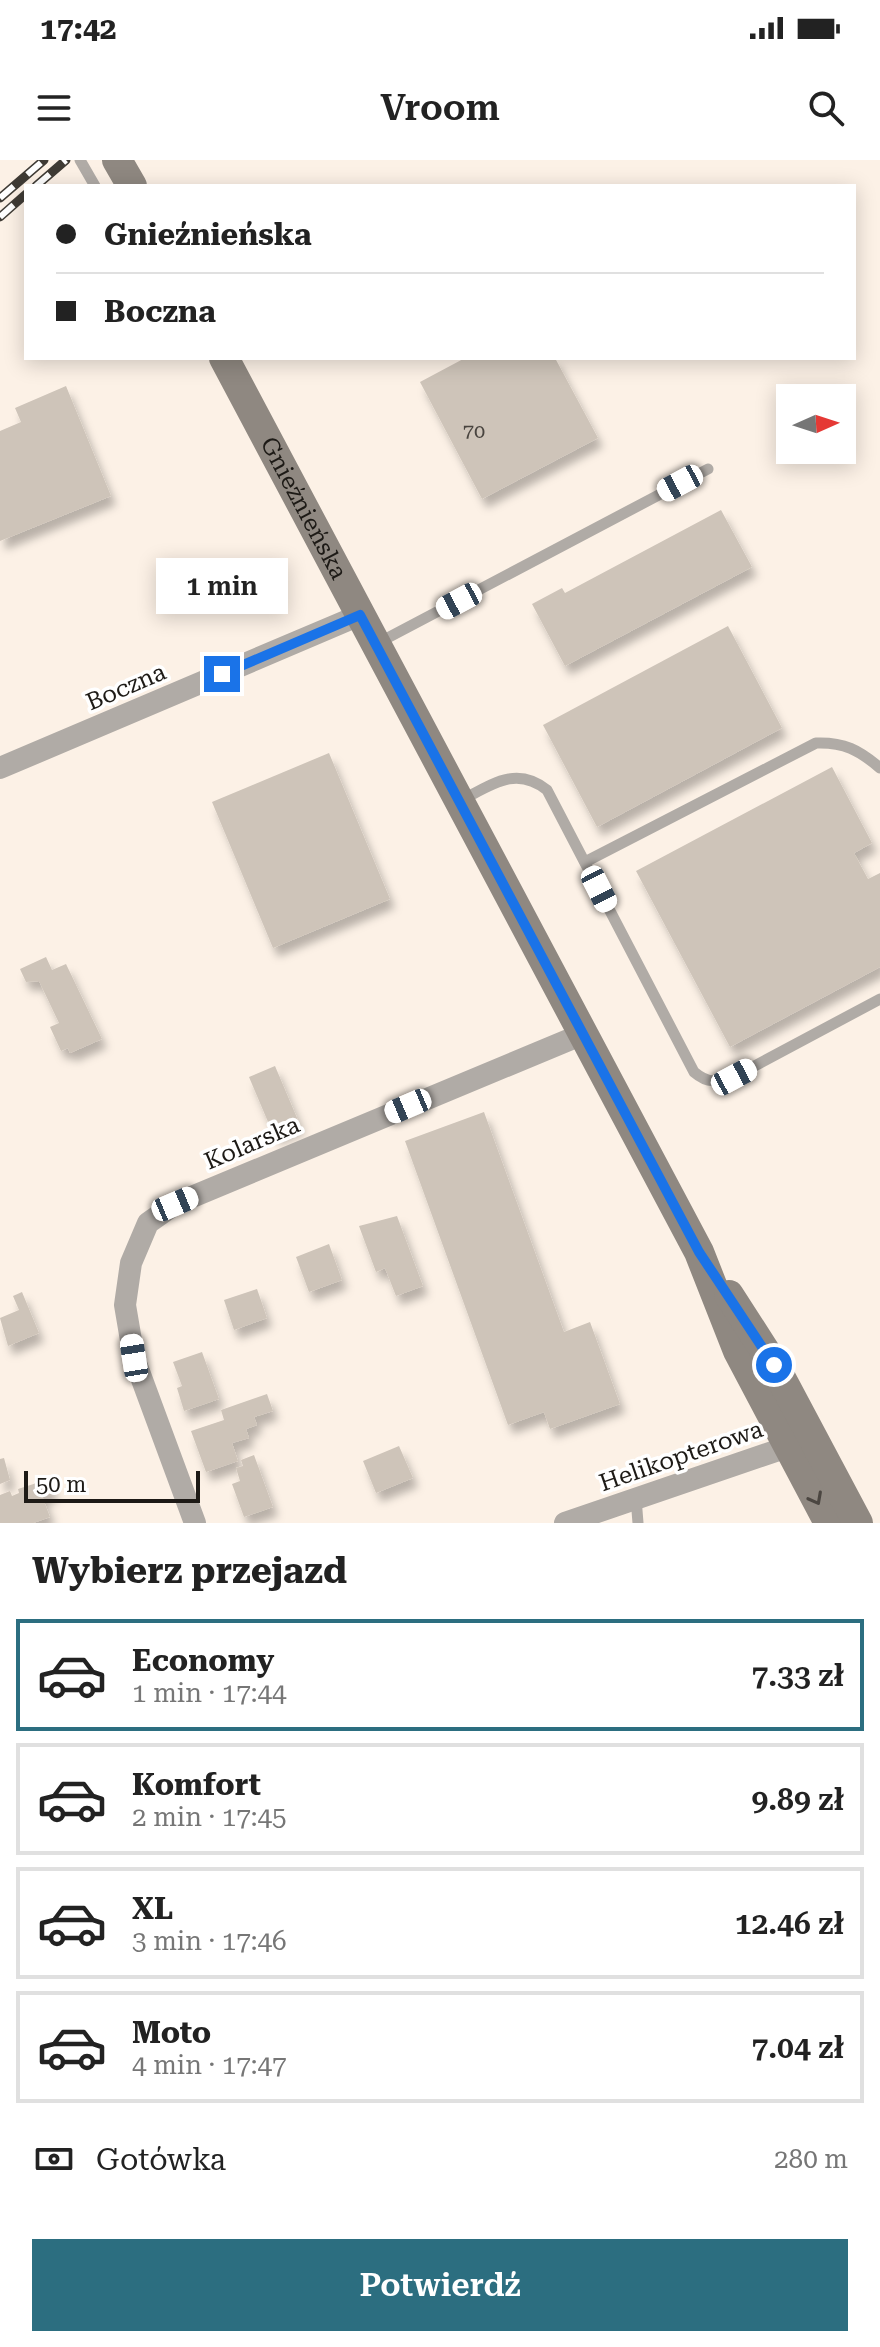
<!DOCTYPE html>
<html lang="pl">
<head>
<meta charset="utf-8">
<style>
  body { margin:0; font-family:"Roboto Serif",serif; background:#f2f2f2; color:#222; height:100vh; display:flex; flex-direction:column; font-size:30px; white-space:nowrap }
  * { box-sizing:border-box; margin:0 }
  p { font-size:26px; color:#767676 }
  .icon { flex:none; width:44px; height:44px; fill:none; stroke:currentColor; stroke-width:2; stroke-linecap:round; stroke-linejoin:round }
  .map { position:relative; height:1363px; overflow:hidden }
  .details { display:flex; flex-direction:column; background:#fff; flex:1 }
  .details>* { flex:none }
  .top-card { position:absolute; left:24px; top:24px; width:832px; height:176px; border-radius:0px; box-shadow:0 4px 20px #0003; display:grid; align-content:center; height:176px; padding:0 32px; background:#fff }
  .needle { width:52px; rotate:87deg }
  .controls { position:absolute; left:776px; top:224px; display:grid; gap:16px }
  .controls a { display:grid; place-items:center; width:80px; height:80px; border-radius:0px; background:#fff; box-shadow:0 4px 20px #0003; font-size:40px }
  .scale { position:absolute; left:24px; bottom:20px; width:176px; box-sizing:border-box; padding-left:8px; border:4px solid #1d1a16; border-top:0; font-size:22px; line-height:28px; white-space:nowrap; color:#1d1a16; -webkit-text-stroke:6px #fff; paint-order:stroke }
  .end { position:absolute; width:36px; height:36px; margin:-18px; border:10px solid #1a73e8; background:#fff; box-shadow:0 0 0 4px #fff }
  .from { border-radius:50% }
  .bubble { position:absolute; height:56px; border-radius:0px; background:#fff; box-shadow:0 4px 20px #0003; font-size:26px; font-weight:600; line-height:56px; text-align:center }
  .car { position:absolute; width:24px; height:48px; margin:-24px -12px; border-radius:10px; box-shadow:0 0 6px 2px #0007; background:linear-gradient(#fff 24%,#345 0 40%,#fff 0 76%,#345 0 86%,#fff 0) }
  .top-card b { display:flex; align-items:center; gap:28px; height:76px; font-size:30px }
  .top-card b+b { border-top:2px solid #e0e0e0 }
  .top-card i { width:20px; height:20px; background:#222 }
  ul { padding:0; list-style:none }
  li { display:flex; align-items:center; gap:24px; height:112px; margin:0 16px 12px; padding:0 16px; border:4px solid #e0e0e0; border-radius:0px }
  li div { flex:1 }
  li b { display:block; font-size:30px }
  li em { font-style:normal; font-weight:600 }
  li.active { border-color:#2c6e80 }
  li>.icon { width:72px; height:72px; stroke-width:1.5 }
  h2 { padding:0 32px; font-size:36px; line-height:96px }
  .pay { display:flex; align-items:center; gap:20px; height:88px; padding:0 32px; font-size:30px }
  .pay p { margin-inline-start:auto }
  .button { display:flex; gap:16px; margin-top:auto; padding:16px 32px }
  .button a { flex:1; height:92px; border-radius:0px; background:#2c6e80; color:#fff; font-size:32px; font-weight:600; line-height:92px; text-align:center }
  .status { display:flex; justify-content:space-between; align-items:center; height:56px; padding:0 40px; background:#fff; direction:ltr }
  .status svg { height:22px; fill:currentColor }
  header { display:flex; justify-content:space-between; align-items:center; height:104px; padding:0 32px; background:#fff; font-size:36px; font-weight:600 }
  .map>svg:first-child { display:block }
  .building { fill:#cec4b9; filter:url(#shadow) }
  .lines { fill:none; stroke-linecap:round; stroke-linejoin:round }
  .lane { stroke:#b0aba6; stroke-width:11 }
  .street { stroke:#b0aba6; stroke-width:22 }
  .secondary { stroke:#8f8881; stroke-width:30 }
  .rail-casing { stroke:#3f3b35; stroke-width:9 }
  .rail { stroke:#fff; stroke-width:6; stroke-dasharray:18; stroke-linecap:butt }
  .oneway { stroke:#4b4641 }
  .route { stroke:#1a73e8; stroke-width:10 }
  .labels { text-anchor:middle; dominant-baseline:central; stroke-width:7; stroke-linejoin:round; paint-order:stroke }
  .number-label { font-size:20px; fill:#49443f }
  .street-label { font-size:24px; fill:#1d1a16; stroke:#fff }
</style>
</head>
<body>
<div class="status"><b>17:42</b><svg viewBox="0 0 49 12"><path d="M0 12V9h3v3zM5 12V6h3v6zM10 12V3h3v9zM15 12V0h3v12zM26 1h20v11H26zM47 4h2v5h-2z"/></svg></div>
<header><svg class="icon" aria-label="menu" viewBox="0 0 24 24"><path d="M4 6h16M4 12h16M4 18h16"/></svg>Vroom<svg class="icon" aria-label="search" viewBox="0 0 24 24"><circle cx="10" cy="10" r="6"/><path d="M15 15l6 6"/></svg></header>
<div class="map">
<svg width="880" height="1363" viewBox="0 0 880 1363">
  <defs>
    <filter id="shadow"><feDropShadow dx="5" dy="9" stdDeviation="4" flood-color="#0004"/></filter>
  </defs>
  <rect width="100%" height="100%" fill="#fcf1e6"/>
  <g class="building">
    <path d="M 465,198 L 555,198 L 598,278 L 482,339 L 420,222 Z"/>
    <path d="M 66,226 L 111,336 L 0,381 L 0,271 L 21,262 L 15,248 Z"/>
    <path d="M 721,350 L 752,407 L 565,506 L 532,444 L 562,428 L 565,433 Z"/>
    <path d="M 728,466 L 782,568 L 597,667 L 543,565 Z"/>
    <path d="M 329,593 L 390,739 L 273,788 L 212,642 Z"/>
    <path d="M 832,607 L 872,683 L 854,693 L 868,719 L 880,713 L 880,807 L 730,887 L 636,711 Z"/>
    <path d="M 46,797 L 52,810 L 66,804 L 102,879 L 70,893 L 68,888 L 61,891 L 50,867 L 59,863 L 39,821 L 26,822 L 20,809 Z"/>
    <path d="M 275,906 L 300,965 L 274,976 L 249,917 Z"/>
    <path d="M 484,952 L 564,1172 L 590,1162 L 620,1244 L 550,1269 L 544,1252 L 508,1265 L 405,981 Z"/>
    <path d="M 397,1056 L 423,1126 L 396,1136 L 385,1108 L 376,1112 L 359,1066 Z"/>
    <path d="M 329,1084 L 342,1120 L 309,1132 L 296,1097 Z"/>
    <path d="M 257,1129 L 267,1158 L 234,1170 L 224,1140 Z"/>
    <path d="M 22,1132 L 39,1173 L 8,1186 L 0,1158 L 19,1150 L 13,1136 Z"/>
    <path d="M 202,1192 L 219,1239 L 184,1251 L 177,1228 L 182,1226 L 173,1202 Z"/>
    <path d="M 267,1234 L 273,1251 L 254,1257 L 257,1265 L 246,1269 L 249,1278 L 232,1283 L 238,1301 L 206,1312 L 191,1271 L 224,1260 L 221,1250 Z"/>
    <path d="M 399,1286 L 413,1318 L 376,1333 L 363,1301 Z"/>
    <path d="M 254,1295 L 273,1347 L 244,1357 L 232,1324 L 240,1321 L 236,1308 L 243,1306 L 241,1300 Z"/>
    <path d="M 4,1298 L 10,1320 L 0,1324 L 0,1299 Z"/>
    <path d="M 49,1319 L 53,1332 L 42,1336 L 50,1357 L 33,1363 L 0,1363 L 0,1335 L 10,1331 L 12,1336 L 19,1333 L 18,1329 Z"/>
  </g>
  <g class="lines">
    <g class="lane">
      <path d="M 80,0 L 95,26"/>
      <path d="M 376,484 L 708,309"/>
      <path d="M 460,641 C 491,625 516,605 547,630 L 694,912 C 708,924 717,922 734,917 L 880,839"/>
      <path d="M 585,702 L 816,583 C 844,582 859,590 880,608"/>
      <path d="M 636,1338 L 638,1363"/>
    </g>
    <g class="street">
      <path d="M 0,608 L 360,455"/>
      <path d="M 195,1363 L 134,1198 L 125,1145 L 131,1103 L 148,1063 L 175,1044 L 583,874"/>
      <path d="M 565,1363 L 802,1282"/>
    </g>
    <g class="secondary">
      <path d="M 117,0 L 132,26"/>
      <path id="s1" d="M 224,198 L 699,1092 L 738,1191 L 829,1363"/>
      <path d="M 729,1135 L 774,1205 L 858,1363"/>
    </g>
    <g class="rail-casing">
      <g id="rail">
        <path d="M 36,26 L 66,0"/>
        <path d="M 0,38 L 44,0"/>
        <path d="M 0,57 L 26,34"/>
      </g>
    </g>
    <use href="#rail" class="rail"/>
  </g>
  <defs><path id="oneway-chevron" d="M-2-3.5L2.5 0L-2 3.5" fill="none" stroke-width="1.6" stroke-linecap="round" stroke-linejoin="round" transform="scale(2)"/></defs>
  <use class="oneway" href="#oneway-chevron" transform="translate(816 1339) rotate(62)"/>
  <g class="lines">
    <path class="route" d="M 222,514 L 360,455 L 699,1092 L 774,1205"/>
  </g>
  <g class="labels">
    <g class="number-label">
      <text x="474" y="271">70</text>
    </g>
    <g class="street-label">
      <text stroke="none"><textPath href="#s1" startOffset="170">Gnieźnieńska</textPath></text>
      <text transform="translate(126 527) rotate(-23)">Boczna</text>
      <text transform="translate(252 983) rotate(-23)">Kolarska</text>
      <text transform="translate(681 1296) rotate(-19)">Helikopterowa</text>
    </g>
  </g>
</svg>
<div class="controls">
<a><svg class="needle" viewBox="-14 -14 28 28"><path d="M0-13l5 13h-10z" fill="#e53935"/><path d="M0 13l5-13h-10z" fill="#767676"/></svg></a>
</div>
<div class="scale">50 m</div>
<i class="end from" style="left:774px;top:1205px"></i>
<i class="end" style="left:222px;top:514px"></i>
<div class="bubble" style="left:156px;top:398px;width:132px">1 min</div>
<i class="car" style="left:680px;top:323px;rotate:242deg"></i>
<i class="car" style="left:459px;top:441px;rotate:242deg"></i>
<i class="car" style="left:599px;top:729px;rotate:153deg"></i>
<i class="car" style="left:734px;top:917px;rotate:62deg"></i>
<i class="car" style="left:408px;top:946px;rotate:247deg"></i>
<i class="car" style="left:175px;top:1044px;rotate:67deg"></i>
<i class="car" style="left:134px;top:1198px;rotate:351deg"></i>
<div class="top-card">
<b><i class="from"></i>Gnieźnieńska</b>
<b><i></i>Boczna</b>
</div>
</div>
<section class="details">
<h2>Wybierz przejazd</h2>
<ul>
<li class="active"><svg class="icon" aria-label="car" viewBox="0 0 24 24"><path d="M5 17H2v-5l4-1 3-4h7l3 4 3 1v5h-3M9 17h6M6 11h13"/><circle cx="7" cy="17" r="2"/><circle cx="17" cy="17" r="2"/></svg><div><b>Economy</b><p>1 min · 17:44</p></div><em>7.33 zł</em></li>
<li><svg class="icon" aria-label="car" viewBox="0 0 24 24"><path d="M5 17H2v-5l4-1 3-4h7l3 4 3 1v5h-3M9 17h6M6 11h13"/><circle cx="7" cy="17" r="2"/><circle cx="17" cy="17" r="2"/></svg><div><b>Komfort</b><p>2 min · 17:45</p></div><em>9.89 zł</em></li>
<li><svg class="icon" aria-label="car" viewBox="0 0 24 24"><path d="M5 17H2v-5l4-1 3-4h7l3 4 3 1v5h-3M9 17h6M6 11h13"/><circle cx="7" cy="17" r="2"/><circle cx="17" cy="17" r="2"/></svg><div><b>XL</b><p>3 min · 17:46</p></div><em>12.46 zł</em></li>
<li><svg class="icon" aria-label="car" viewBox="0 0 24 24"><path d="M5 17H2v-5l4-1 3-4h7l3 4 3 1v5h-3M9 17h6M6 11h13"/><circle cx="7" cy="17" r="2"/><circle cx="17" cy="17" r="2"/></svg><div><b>Moto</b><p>4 min · 17:47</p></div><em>7.04 zł</em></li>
</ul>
<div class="pay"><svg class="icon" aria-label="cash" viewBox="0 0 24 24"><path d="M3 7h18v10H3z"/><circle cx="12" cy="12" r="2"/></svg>Gotówka<p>280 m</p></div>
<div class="button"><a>Potwierdź</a></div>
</section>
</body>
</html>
